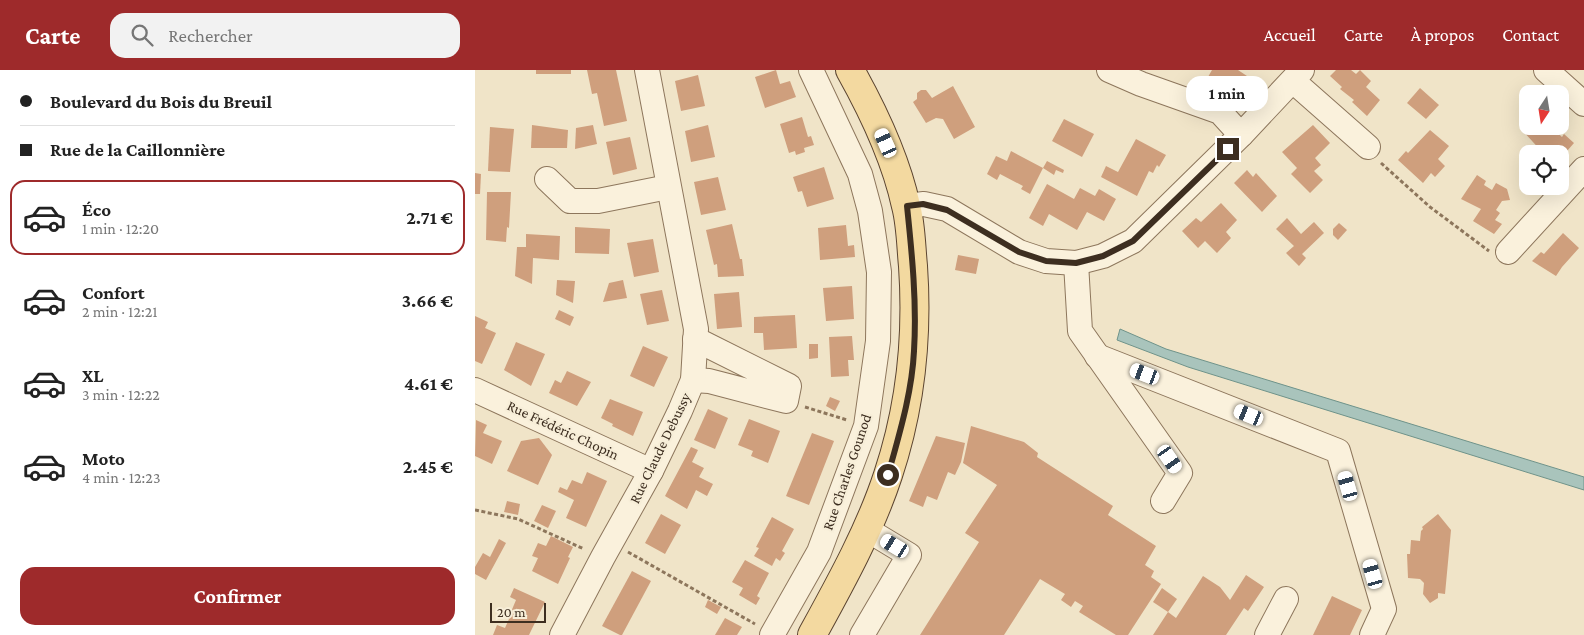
<!DOCTYPE html>
<html lang="fr">
<head>
<meta charset="utf-8">
<style>
  body { margin:0; font-family:"Crimson Pro",serif; background:#f2f2f2; color:#222; height:100vh; display:flex; flex-direction:column; font-size:19px; white-space:nowrap }
  * { box-sizing:border-box; margin:0 }
  p { font-size:16px; color:#767676 }
  .icon { flex:none; width:28px; height:28px; fill:none; stroke:currentColor; stroke-width:2; stroke-linecap:round; stroke-linejoin:round }
  .map { position:relative; flex:1; overflow:hidden }
  .drawer { display:flex; flex-direction:column; background:#fff; width:475px }
  .drawer>* { flex:none }
  .top-card { display:grid; align-content:center; height:110px; padding:0 20px; background:#fff }
  .needle { width:32px; rotate:192deg }
  .tools { position:absolute; left:1044px; top:15px; display:grid; gap:10px }
  .tools a { display:grid; place-items:center; width:50px; height:50px; border-radius:10px; background:#fff; box-shadow:0 5px 20px #0002; font-size:25px }
  .scale { position:absolute; left:15px; bottom:12px; width:56px; box-sizing:border-box; padding-left:5px; border:2px solid #3d2e20; border-top:0; font-size:14px; line-height:18px; white-space:nowrap; color:#3d2e20; -webkit-text-stroke:4px #f7eed8; paint-order:stroke }
  .end { position:absolute; width:22px; height:22px; margin:-11px; border:6px solid #3d2e20; background:#fff; box-shadow:0 0 0 2px #fff }
  .from { border-radius:50% }
  .bubble { position:absolute; height:35px; border-radius:15px; background:#fff; box-shadow:0 5px 20px #0002; font-size:16px; font-weight:700; line-height:35px; text-align:center }
  .car { position:absolute; width:15px; height:30px; margin:-15px -8px; border-radius:6px; box-shadow:0 0 4px 1px #0007; background:linear-gradient(#fff 24%,#345 0 40%,#fff 0 76%,#345 0 86%,#fff 0) }
  .top-card b { display:flex; align-items:center; gap:18px; height:48px; font-size:19px }
  .top-card b+b { border-top:1px solid #e0e0e0 }
  .top-card i { width:12px; height:12px; background:#222 }
  ul { padding:0; list-style:none }
  li { display:flex; align-items:center; gap:15px; height:75px; margin:0 10px 8px; padding:0 10px; border:2px solid transparent; border-radius:15px }
  li div { flex:1 }
  li b { display:block; font-size:19px }
  li em { font-style:normal; font-weight:700 }
  li.on { border-color:#9e2a2b }
  li>.icon { width:45px; height:45px; stroke-width:1.5 }
  .button { display:flex; gap:10px; margin-top:auto; padding:10px 20px }
  .button a { flex:1; height:58px; border-radius:15px; background:#9e2a2b; color:#fff; font-size:20px; font-weight:700; line-height:58px; text-align:center }
  header { display:flex; align-items:center; gap:30px; box-sizing:border-box; height:70px; padding:0 25px; background:#9e2a2b; color:#fff }
  header strong { font-size:24px }
  nav { display:flex; gap:28px; margin-inline-start:auto; font-size:18px }
  .search { width:350px; height:45px; background:#f2f2f2; display:flex; align-items:center; gap:12px; box-sizing:border-box; padding:0 18px; border-radius:15px; color:#767676; font-size:19px }
  main { display:flex; flex:1; min-height:0 }
  .map>svg:first-child { display:block }
  .water { fill:#a9c4bc; stroke:#6f938a }
  .building { fill:#cf9f7d }
  .lines { fill:none; stroke-linecap:round; stroke-linejoin:round }
  .minor-casing { stroke:#8d765c; stroke-width:26 }
  .major-casing { stroke:#5b4430; stroke-width:30 }
  .path { stroke:#8d765c; stroke-width:3; stroke-dasharray:4 2.5; stroke-linecap:butt }
  .minor { stroke:#faf1dc; stroke-width:24 }
  .major { stroke:#f3d9a0; stroke-width:28 }
  .route { stroke:#3d2e20; stroke-width:6 }
  .labels { text-anchor:middle; dominant-baseline:central; stroke-width:4.5; stroke-linejoin:round; paint-order:stroke }
  .street-label { font-size:15px; fill:#3d2e20; stroke:#f7eed8 }
</style>
</head>
<body>
<header>
<strong>Carte</strong>
<div class="search"><svg class="icon" aria-label="search" viewBox="0 0 24 24"><circle cx="10" cy="10" r="6"/><path d="M15 15l6 6"/></svg>Rechercher</div>
<nav><a>Accueil</a><a>Carte</a><a>À propos</a><a>Contact</a></nav>
</header>
<main>
<section class="drawer">
<div class="top-card">
<b><i class="from"></i>Boulevard du Bois du Breuil</b>
<b><i></i>Rue de la Caillonnière</b>
</div>
<ul>
<li class="on"><svg class="icon" aria-label="car" viewBox="0 0 24 24"><path d="M5 17H2v-5l4-1 3-4h7l3 4 3 1v5h-3M9 17h6M6 11h13"/><circle cx="7" cy="17" r="2"/><circle cx="17" cy="17" r="2"/></svg><div><b>Éco</b><p>1 min · 12:20</p></div><em>2.71 €</em></li>
<li><svg class="icon" aria-label="car" viewBox="0 0 24 24"><path d="M5 17H2v-5l4-1 3-4h7l3 4 3 1v5h-3M9 17h6M6 11h13"/><circle cx="7" cy="17" r="2"/><circle cx="17" cy="17" r="2"/></svg><div><b>Confort</b><p>2 min · 12:21</p></div><em>3.66 €</em></li>
<li><svg class="icon" aria-label="car" viewBox="0 0 24 24"><path d="M5 17H2v-5l4-1 3-4h7l3 4 3 1v5h-3M9 17h6M6 11h13"/><circle cx="7" cy="17" r="2"/><circle cx="17" cy="17" r="2"/></svg><div><b>XL</b><p>3 min · 12:22</p></div><em>4.61 €</em></li>
<li><svg class="icon" aria-label="car" viewBox="0 0 24 24"><path d="M5 17H2v-5l4-1 3-4h7l3 4 3 1v5h-3M9 17h6M6 11h13"/><circle cx="7" cy="17" r="2"/><circle cx="17" cy="17" r="2"/></svg><div><b>Moto</b><p>4 min · 12:23</p></div><em>2.45 €</em></li>
</ul>
<div class="button"><a>Confirmer</a></div>
</section>
<div class="map">
<svg width="1109" height="565" viewBox="0 0 1109 565">
  <rect width="100%" height="100%" fill="#f0e4c8"/>
  <path class="water" d="M 645,259 L 691,279 L 1109,407 L 1109,420 L 713,297 L 642,270 Z"/>
  <g class="building">
    <rect x="61" y="0" width="35" height="4"/>
    <path d="M 112,0 L 141,0 L 152,51 L 129,56 L 122,23 L 117,24 Z"/>
    <path d="M 301,0 L 305,14 L 315,11 L 321,27 L 290,38 L 280,7 Z"/>
    <path d="M 737,0 L 763,0 L 772,6 L 762,23 L 764,24 L 759,33 L 739,26 L 743,18 L 742,13 L 733,7 Z"/>
    <path d="M 861,0 L 876,0 L 881,4 L 885,0 L 896,11 L 891,17 L 905,30 L 892,46 L 877,32 L 879,30 L 865,19 L 867,17 L 855,6 Z"/>
    <path d="M 223,5 L 230,36 L 206,41 L 200,11 Z"/>
    <path d="M 478,16 L 500,57 L 479,69 L 468,49 L 461,48 L 451,53 L 438,32 L 442,29 L 442,23 L 446,20 L 451,20 L 457,28 Z"/>
    <path d="M 945,18 L 964,35 L 951,49 L 932,33 Z"/>
    <path d="M 327,47 L 333,67 L 336,66 L 339,75 L 329,78 L 330,82 L 321,85 L 320,81 L 314,83 L 305,54 Z"/>
    <path d="M 589,49 L 619,64 L 607,87 L 577,71 Z"/>
    <path d="M 1052,50 L 1052,56 L 1075,56 L 1087,67 L 1089,64 L 1099,73 L 1085,89 L 1085,84 L 1069,84 L 1045,58 Z"/>
    <path d="M 57,55 L 93,60 L 92,78 L 56,78 Z"/>
    <path d="M 118,55 L 122,74 L 100,79 L 101,58 Z"/>
    <path d="M 233,55 L 240,87 L 216,92 L 210,61 Z"/>
    <path d="M 838,55 L 855,73 L 840,88 L 846,95 L 839,101 L 848,110 L 835,123 L 816,104 L 822,98 L 807,82 Z"/>
    <path d="M 15,57 L 39,59 L 35,102 L 13,101 Z"/>
    <path d="M 955,60 L 974,76 L 963,89 L 970,96 L 960,107 L 956,103 L 948,113 L 923,90 L 931,81 L 933,83 Z"/>
    <path d="M 155,67 L 162,99 L 138,105 L 131,72 Z"/>
    <path d="M 661,69 L 691,85 L 684,97 L 682,95 L 678,103 L 674,101 L 662,126 L 626,107 L 631,96 L 643,102 Z"/>
    <path d="M 536,81 L 568,98 L 555,124 L 546,119 L 548,116 L 525,104 L 522,110 L 512,104 L 521,86 L 532,91 Z"/>
    <path d="M 572,91 L 589,100 L 588,103 L 581,100 L 579,105 L 568,98 Z"/>
    <path d="M 349,97 L 359,129 L 332,137 L 327,121 L 323,122 L 318,107 Z"/>
    <path d="M 772,100 L 778,107 L 781,103 L 802,126 L 787,142 L 759,113 Z"/>
    <path d="M 0,103 L 6,104 L 5,124 L 0,124 Z"/>
    <path d="M 1002,105 L 1011,111 L 1009,115 L 1017,120 L 1021,113 L 1032,119 L 1035,130 L 1027,131 L 1021,140 L 1025,143 L 1020,150 L 1027,154 L 1019,164 L 998,151 L 1006,139 L 986,129 Z"/>
    <path d="M 243,107 L 251,140 L 226,145 L 219,112 Z"/>
    <path d="M 572,114 L 599,129 L 605,118 L 620,126 L 624,119 L 641,129 L 629,151 L 612,142 L 602,160 L 574,144 L 568,156 L 554,148 Z"/>
    <path d="M 12,122 L 36,122 L 34,158 L 32,157 L 31,172 L 11,170 Z"/>
    <path d="M 746,133 L 762,150 L 751,162 L 756,168 L 742,183 L 730,171 L 723,178 L 707,161 L 721,148 L 726,152 Z"/>
    <path d="M 812,148 L 826,164 L 839,152 L 849,163 L 827,184 L 831,188 L 824,196 L 811,183 L 819,176 L 801,159 Z"/>
    <path d="M 864,153 L 872,160 L 863,170 L 858,165 L 858,159 Z"/>
    <path d="M 257,154 L 265,189 L 267,189 L 269,206 L 243,207 L 242,194 L 239,195 L 231,160 Z"/>
    <path d="M 371,155 L 373,176 L 379,175 L 380,187 L 345,190 L 343,158 Z"/>
    <path d="M 100,157 L 135,159 L 134,184 L 100,183 Z"/>
    <path d="M 1088,163 L 1104,178 L 1087,197 L 1081,206 L 1057,191 L 1066,182 L 1069,184 Z"/>
    <path d="M 51,164 L 85,166 L 84,190 L 58,188 L 57,214 L 40,206 L 42,177 L 51,177 Z"/>
    <path d="M 178,169 L 184,202 L 159,207 L 152,173 Z"/>
    <path d="M 483,185 L 504,189 L 501,204 L 480,200 Z"/>
    <path d="M 82,210 L 100,211 L 98,233 L 81,225 Z"/>
    <path d="M 148,210 L 152,228 L 128,232 L 134,213 Z"/>
    <path d="M 377,216 L 379,249 L 351,251 L 348,218 Z"/>
    <path d="M 187,220 L 194,251 L 172,255 L 165,224 Z"/>
    <path d="M 264,222 L 267,257 L 242,259 L 239,224 Z"/>
    <path d="M 84,240 L 99,247 L 95,256 L 80,249 Z"/>
    <path d="M 320,245 L 322,278 L 289,280 L 288,263 L 279,263 L 279,247 Z"/>
    <path d="M 0,246 L 13,252 L 10,258 L 21,263 L 7,294 L 0,291 Z"/>
    <path d="M 377,266 L 379,290 L 373,290 L 374,306 L 356,307 L 354,267 Z"/>
    <path d="M 41,272 L 70,284 L 56,316 L 29,300 Z"/>
    <path d="M 334,274 L 343,274 L 343,288 L 334,289 Z"/>
    <path d="M 168,276 L 193,287 L 179,317 L 155,306 Z"/>
    <path d="M 92,301 L 116,312 L 102,336 L 74,323 L 80,310 L 86,313 Z"/>
    <path d="M 355,327 L 365,331 L 360,341 L 351,336 Z"/>
    <path d="M 135,329 L 168,342 L 158,366 L 137,356 L 138,354 L 126,348 Z"/>
    <path d="M 233,339 L 253,348 L 240,379 L 219,370 Z"/>
    <path d="M 274,349 L 305,361 L 293,393 L 276,386 L 278,381 L 263,375 Z"/>
    <path d="M 1,350 L 12,355 L 8,363 L 27,371 L 17,394 L 0,386 Z"/>
    <path d="M 496,356 L 549,372 L 563,383 L 562,387 L 638,436 L 633,445 L 681,476 L 670,495 L 679,501 L 676,507 L 686,514 L 653,565 L 641,565 L 604,542 L 608,536 L 600,531 L 596,537 L 586,530 L 590,524 L 565,509 L 529,565 L 445,565 L 504,472 L 490,463 L 522,415 L 488,393 Z"/>
    <path d="M 337,363 L 359,371 L 334,435 L 311,426 Z"/>
    <path d="M 461,366 L 490,373 L 486,392 L 480,405 L 473,402 L 462,430 L 452,426 L 448,437 L 434,431 Z"/>
    <path d="M 64,368 L 77,385 L 63,415 L 32,401 L 46,371 Z"/>
    <path d="M 216,377 L 223,380 L 217,392 L 229,398 L 224,407 L 238,414 L 232,426 L 221,420 L 212,439 L 190,426 Z"/>
    <path d="M 112,402 L 132,411 L 111,457 L 91,448 L 99,430 L 83,422 L 85,417 L 92,420 L 97,410 L 107,414 Z"/>
    <path d="M 32,431 L 45,434 L 43,445 L 29,442 Z"/>
    <path d="M 67,435 L 81,441 L 73,458 L 59,451 Z"/>
    <path d="M 186,444 L 206,455 L 190,484 L 170,473 Z"/>
    <path d="M 963,444 L 976,460 L 970,524 L 963,523 L 963,528 L 955,533 L 948,524 L 949,513 L 945,509 L 933,508 L 932,484 L 935,484 L 936,470 L 945,471 L 946,461 L 948,459 L 947,457 Z"/>
    <path d="M 297,447 L 319,459 L 307,481 L 310,483 L 305,491 L 301,488 L 297,496 L 279,486 L 284,478 L 281,477 Z"/>
    <path d="M 76,466 L 98,477 L 93,487 L 95,488 L 83,514 L 57,501 L 63,488 L 57,486 L 63,473 L 71,476 Z"/>
    <path d="M 24,469 L 31,473 L 11,510 L 0,504 L 0,497 L 8,483 L 15,487 Z"/>
    <path d="M 270,490 L 294,503 L 282,526 L 285,528 L 281,535 L 264,525 L 268,518 L 257,512 Z"/>
    <path d="M 157,501 L 176,511 L 147,565 L 145,565 L 127,556 Z"/>
    <path d="M 771,505 L 789,517 L 773,541 L 769,538 L 751,565 L 678,565 L 693,542 L 701,548 L 728,506 L 745,517 L 755,530 Z"/>
    <path d="M 39,518 L 70,532 L 54,565 L 18,565 L 22,555 L 30,558 L 34,549 L 33,549 L 41,530 L 35,527 Z"/>
    <path d="M 687,518 L 702,529 L 693,542 L 678,532 Z"/>
    <path d="M 857,526 L 887,540 L 875,565 L 838,565 Z"/>
    <path d="M 233,530 L 246,537 L 242,544 L 230,537 Z"/>
    <path d="M 250,548 L 267,557 L 262,565 L 240,565 Z"/>
  </g>
  <g class="lines">
    <g class="minor-casing">
      <g id="minor">
        <path d="M 634,0 L 666,14 L 745,42 L 766,65"/>
        <path d="M 1071,0 L 1109,34"/>
        <path d="M 818,11 L 893,77"/>
        <path d="M 72,109 L 95,131 L 123,131 L 193,117"/>
        <path d="M 431,136 L 449,134 L 472,139 L 544,182 L 571,191 L 601,193 L 628,186 L 658,171 L 766,65 L 827,0"/>
        <path d="M 1033,182 L 1109,99"/>
        <path d="M 601,193 L 605,261 L 705,403 L 688,431"/>
        <path d="M 622,286 L 863,381 L 909,539 L 897,565"/>
        <path d="M 218,310 L 234,311 L 311,331 L 314,316 L 220,269"/>
        <path d="M 0,320 L 176,401"/>
        <path d="M 87,565 L 128,487 L 176,401 L 205,341 L 218,310 L 221,259 L 172,0"/>
        <path d="M 297,565 L 344,482 L 391,356 L 403,271 L 404,202 L 395,141 L 385,104 L 336,0"/>
        <path d="M 387,565 L 434,485 L 391,459"/>
        <path d="M 792,565 L 811,529"/>
      </g>
    </g>
    <g class="major-casing">
      <path id="major" d="M 337,565 C 365,514 395,460 413,405 C 436,336 443,268 438,196 C 436,176 436,155 431,136 C 421,90 398,41 375,0"/>
    </g>
    <g class="path">
      <path d="M 906,93 L 955,137 L 1014,181"/>
      <path d="M 330,337 L 372,350"/>
      <path d="M 0,440 L 43,449 L 109,479"/>
      <path d="M 153,482 L 280,554"/>
    </g>
    <use href="#minor" class="minor"/>
    <use href="#major" class="major"/>
  </g>
  <g class="lines">
    <path class="route" d="M 413,405 C 424,365 437,323 439,281 C 442,233 437,184 432,136 L 448,134 L 472,140 L 544,182 L 571,191 L 601,193 L 628,186 L 658,171 L 753,79"/>
  </g>
  <g class="labels">
    <g class="street-label">
      <text transform="translate(88 360) rotate(25)">Rue Frédéric Chopin</text>
      <text transform="translate(185 378) rotate(-64)">Rue Claude Debussy</text>
      <text transform="translate(372 402) rotate(-71)">Rue Charles Gounod</text>
    </g>
  </g>
</svg>
<div class="tools">
<a><svg class="needle" viewBox="-14 -14 28 28"><path d="M0-13l5 13h-10z" fill="#e53935"/><path d="M0 13l5-13h-10z" fill="#767676"/></svg></a>
<a><svg class="icon" aria-label="locate" viewBox="0 0 24 24"><circle cx="12" cy="12" r="6"/><path d="M12 2v4M12 18v4M2 12h4M18 12h4"/></svg></a>
</div>
<div class="scale">20 m</div>
<i class="end from" style="left:413px;top:405px"></i>
<i class="end" style="left:753px;top:79px"></i>
<div class="bubble" style="left:711px;top:6px;width:82px">1 min</div>
<i class="car" style="left:411px;top:73px;rotate:336deg"></i>
<i class="car" style="left:670px;top:304px;rotate:291deg"></i>
<i class="car" style="left:774px;top:345px;rotate:292deg"></i>
<i class="car" style="left:695px;top:389px;rotate:145deg"></i>
<i class="car" style="left:873px;top:416px;rotate:344deg"></i>
<i class="car" style="left:420px;top:476px;rotate:301deg"></i>
<i class="car" style="left:898px;top:504px;rotate:344deg"></i>
</div>
</main>
</body>
</html>
